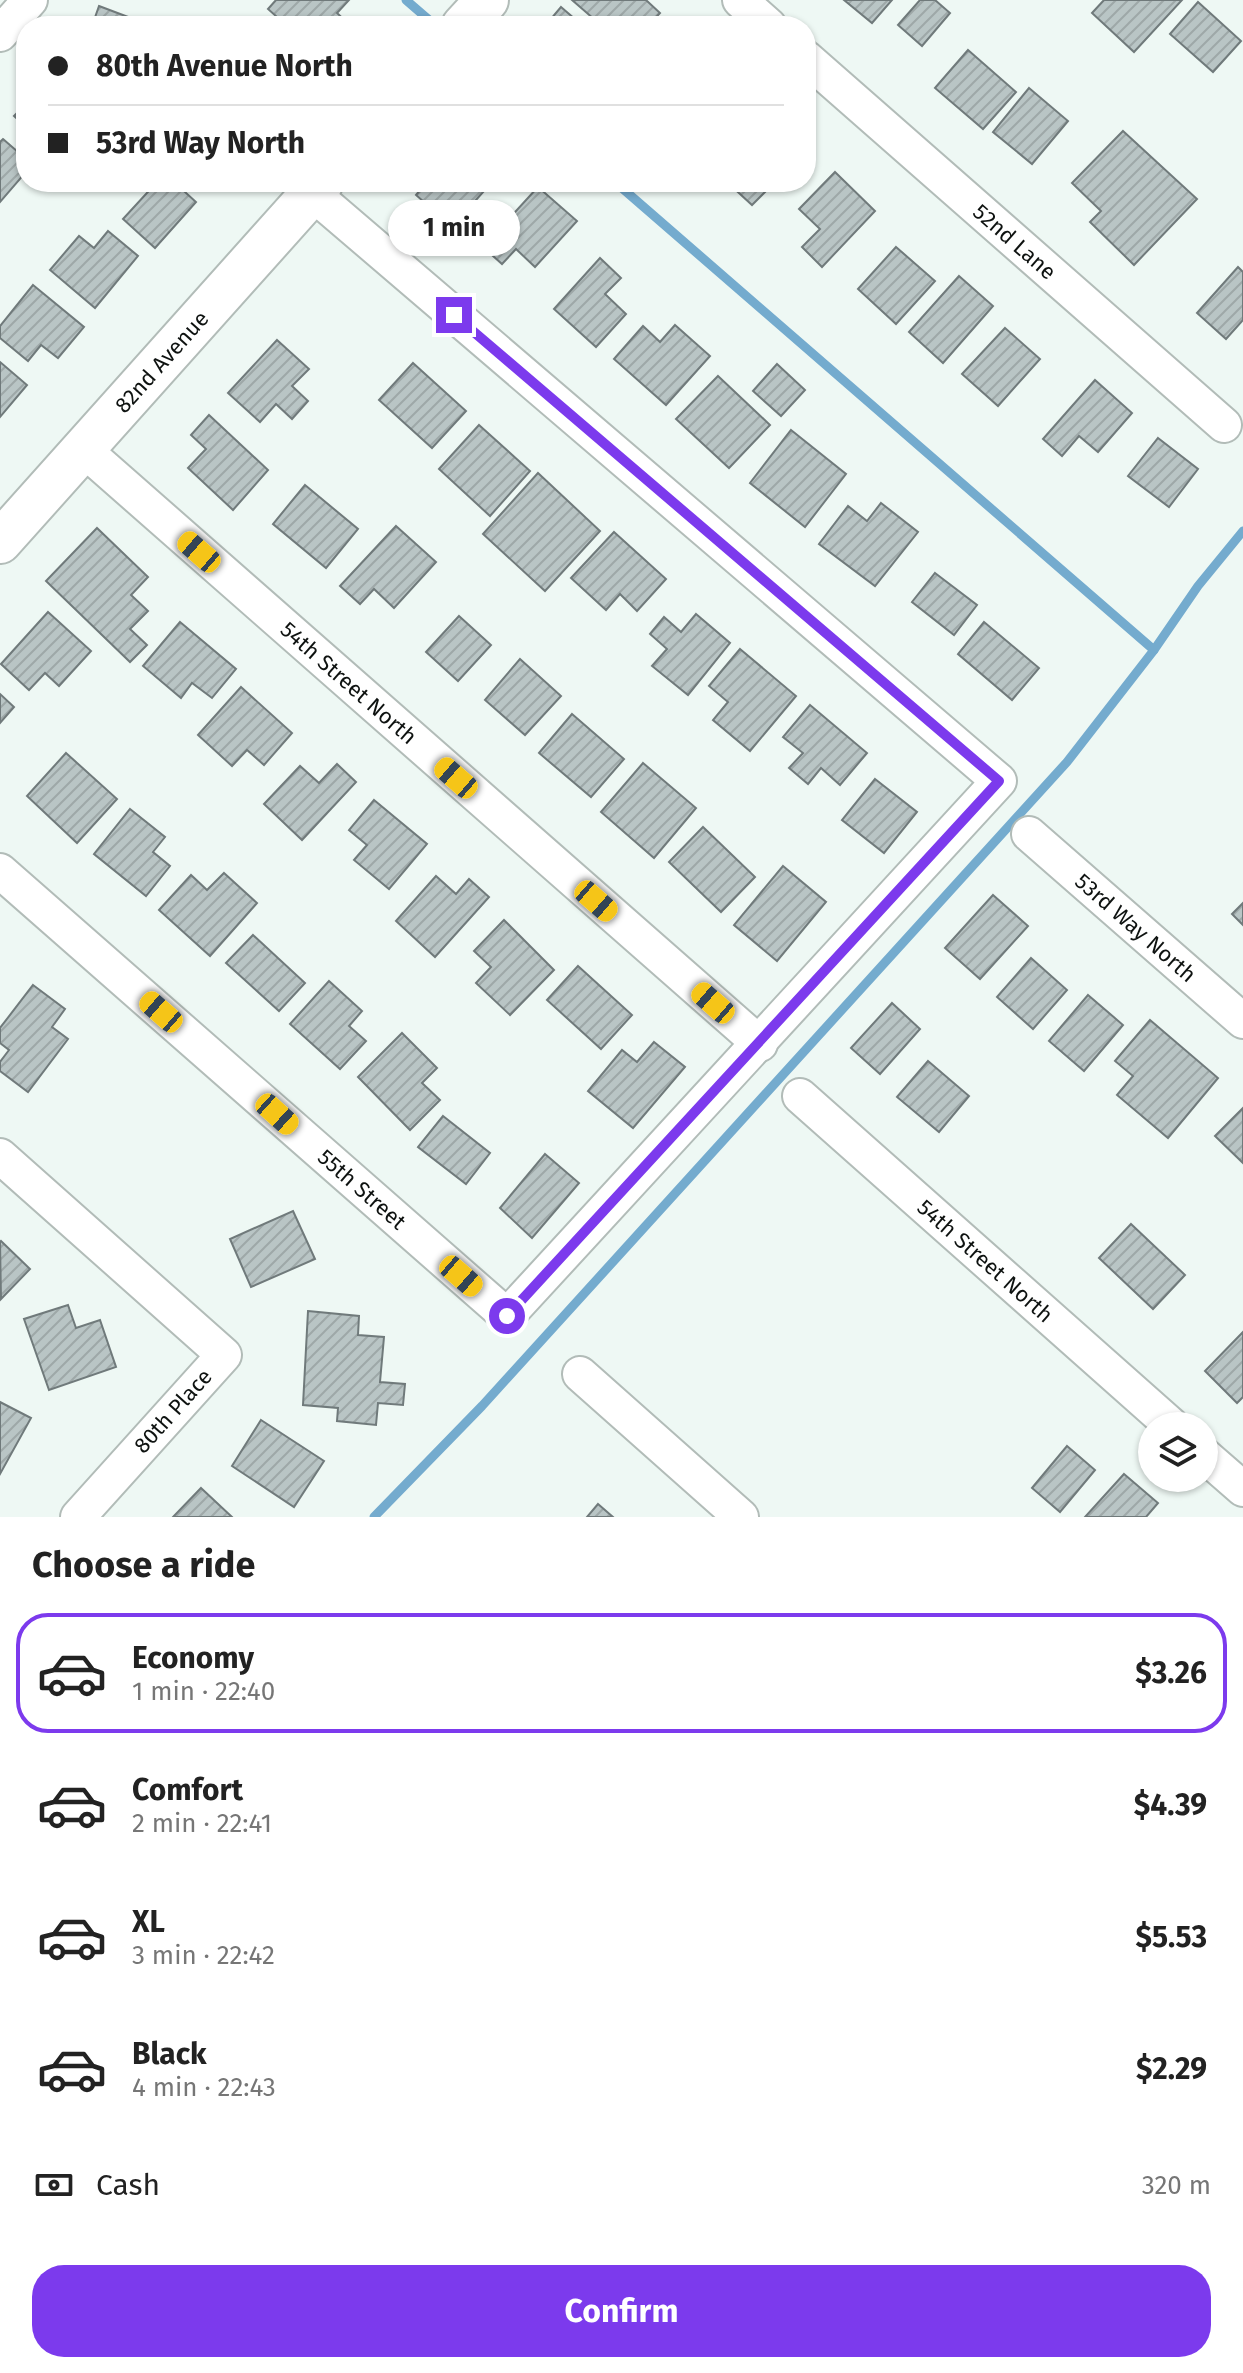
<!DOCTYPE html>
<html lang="en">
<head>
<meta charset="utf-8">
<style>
  body { margin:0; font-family:"Fira Sans",sans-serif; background:#f2f2f2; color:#222; height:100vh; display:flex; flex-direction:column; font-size:30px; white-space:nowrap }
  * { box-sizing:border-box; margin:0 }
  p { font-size:26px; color:#767676 }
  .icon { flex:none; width:44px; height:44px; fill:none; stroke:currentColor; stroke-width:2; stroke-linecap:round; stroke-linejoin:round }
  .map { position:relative; height:1517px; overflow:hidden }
  .side { display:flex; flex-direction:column; background:#fff; flex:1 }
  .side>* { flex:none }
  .hud { position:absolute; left:16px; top:16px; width:800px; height:176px; border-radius:32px; box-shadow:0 2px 6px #0004; display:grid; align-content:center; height:176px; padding:0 32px; background:#fff }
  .buttons { position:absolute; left:1138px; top:1412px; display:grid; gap:16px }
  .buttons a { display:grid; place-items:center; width:80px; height:80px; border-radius:50%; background:#fff; box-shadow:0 2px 6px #0004; font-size:40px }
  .end { position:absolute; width:36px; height:36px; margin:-18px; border:10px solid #7c3aed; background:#fff; box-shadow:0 0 0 4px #fff }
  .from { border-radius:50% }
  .bubble { position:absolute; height:56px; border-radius:28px; background:#fff; box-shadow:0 2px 6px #0004; font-size:26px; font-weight:700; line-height:56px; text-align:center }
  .car { position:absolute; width:24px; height:48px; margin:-24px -12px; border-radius:10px; box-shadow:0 0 6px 2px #0007; background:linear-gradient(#f5c518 24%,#345 0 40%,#f5c518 0 76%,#345 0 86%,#f5c518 0) }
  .hud b { display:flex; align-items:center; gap:28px; height:76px; font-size:30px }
  .hud b+b { border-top:2px solid #e0e0e0 }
  .hud i { width:20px; height:20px; background:#222 }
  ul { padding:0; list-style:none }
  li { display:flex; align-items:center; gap:24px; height:120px; margin:0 16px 12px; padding:0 16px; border:4px solid transparent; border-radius:32px }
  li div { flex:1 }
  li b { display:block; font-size:30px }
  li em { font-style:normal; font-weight:700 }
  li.selected { border-color:#7c3aed }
  li>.icon { width:72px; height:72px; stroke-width:1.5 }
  h2 { padding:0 32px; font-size:36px; line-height:96px }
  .pay { display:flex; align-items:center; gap:20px; height:88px; padding:0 32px; font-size:30px }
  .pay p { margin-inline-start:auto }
  .primary-button { display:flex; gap:16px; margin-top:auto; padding:16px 32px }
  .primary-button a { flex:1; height:92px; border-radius:32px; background:#7c3aed; color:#fff; font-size:32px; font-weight:700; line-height:92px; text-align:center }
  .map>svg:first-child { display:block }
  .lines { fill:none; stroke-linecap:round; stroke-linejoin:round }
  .stream { stroke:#74abce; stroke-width:9 }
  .building { fill:url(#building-hatch); stroke:#707a7b; stroke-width:2 }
  .minor-casing { stroke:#b2bcb8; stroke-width:38 }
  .tertiary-casing { stroke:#b2bcb8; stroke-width:46 }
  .minor { stroke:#fff; stroke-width:34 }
  .tertiary { stroke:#fff; stroke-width:42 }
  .route { stroke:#7c3aed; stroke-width:10 }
  .labels { text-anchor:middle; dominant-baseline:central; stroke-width:6; stroke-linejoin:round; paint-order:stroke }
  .street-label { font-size:22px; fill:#0e1210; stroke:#fff }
</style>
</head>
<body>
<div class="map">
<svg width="1243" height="1517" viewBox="0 0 1243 1517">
  <defs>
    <pattern id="building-hatch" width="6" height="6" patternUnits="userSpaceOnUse" patternTransform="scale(2)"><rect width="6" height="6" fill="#b9c5c5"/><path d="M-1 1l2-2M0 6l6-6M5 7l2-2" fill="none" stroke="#9ea8a8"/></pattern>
  </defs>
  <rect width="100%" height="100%" fill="#eef8f4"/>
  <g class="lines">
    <g class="stream">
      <path d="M 406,0 L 436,26"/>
      <path d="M 615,182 L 1154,650"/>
      <path d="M 374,1517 L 482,1406 L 1067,762 L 1154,650 L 1198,586 L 1243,531"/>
    </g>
  </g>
  <g class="building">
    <path d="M 276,0 L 349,0 L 337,13 L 351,26 L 287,26 L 268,9 Z"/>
    <path d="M 572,0 L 646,0 L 660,13 L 648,26 L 602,26 Z"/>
    <path d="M 844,0 L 892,0 L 872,23 Z"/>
    <path d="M 920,0 L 935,0 L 950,13 L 922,46 L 898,25 Z"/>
    <path d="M 1104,0 L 1182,0 L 1134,52 L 1092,13 Z"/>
    <path d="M 1198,2 L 1241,41 L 1213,72 L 1170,34 Z"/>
    <path d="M 99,6 L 152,26 L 92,26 Z"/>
    <path d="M 561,7 L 583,26 L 545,26 Z"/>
    <path d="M 249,18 L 258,26 L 242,26 Z"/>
    <path d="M 968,50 L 1016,92 L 983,129 L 935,88 Z"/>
    <path d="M 1029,88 L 1068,121 L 1032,164 L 993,132 Z"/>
    <path d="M 26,104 L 26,127 L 14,116 Z"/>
    <path d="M 1123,131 L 1197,199 L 1134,265 L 1090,222 L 1101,211 L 1072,183 Z"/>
    <path d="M 3,139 L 26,159 L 26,172 L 0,202 L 0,142 Z"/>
    <path d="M 835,172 L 875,211 L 822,267 L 802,247 L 820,229 L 799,209 Z"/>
    <path d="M 157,182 L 174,182 L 196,202 L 155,248 L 123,219 Z"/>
    <path d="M 427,182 L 492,182 L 452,227 L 416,195 Z"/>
    <path d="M 727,182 L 775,182 L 752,205 Z"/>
    <path d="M 538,187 L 577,221 L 535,267 L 516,249 L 502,264 L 483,247 Z"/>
    <path d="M 108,231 L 138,256 L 95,308 L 50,270 L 79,236 L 94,248 Z"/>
    <path d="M 896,247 L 935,281 L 896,324 L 858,289 Z"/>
    <path d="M 600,258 L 621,278 L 605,294 L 626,314 L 596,347 L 554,309 Z"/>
    <path d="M 1238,267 L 1243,272 L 1243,320 L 1226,339 L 1197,313 Z"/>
    <path d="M 959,276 L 993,306 L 943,363 L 909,332 Z"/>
    <path d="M 33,285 L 84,327 L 58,358 L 41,345 L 28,361 L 0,338 L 0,326 Z"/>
    <path d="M 675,325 L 710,356 L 666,405 L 614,359 L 643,326 L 660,342 Z"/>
    <path d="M 1005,328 L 1040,359 L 998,406 L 962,374 Z"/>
    <path d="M 277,340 L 309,369 L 292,386 L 308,401 L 292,419 L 276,404 L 260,422 L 228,393 Z"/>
    <path d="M 0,362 L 27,385 L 0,417 Z"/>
    <path d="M 413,363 L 466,411 L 432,448 L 379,400 Z"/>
    <path d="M 777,364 L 805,390 L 781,416 L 753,391 Z"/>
    <path d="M 718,376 L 770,425 L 729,468 L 676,419 Z"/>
    <path d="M 1095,380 L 1132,413 L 1098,452 L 1079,436 L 1062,456 L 1043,439 Z"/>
    <path d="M 209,415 L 268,470 L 233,510 L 188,468 L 206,449 L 191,435 Z"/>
    <path d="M 479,425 L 530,471 L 490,516 L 439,469 Z"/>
    <path d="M 791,430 L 846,474 L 805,527 L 750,483 Z"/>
    <path d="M 1158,438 L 1198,469 L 1169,507 L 1128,476 Z"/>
    <path d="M 538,473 L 600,531 L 545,591 L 483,534 Z"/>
    <path d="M 305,485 L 358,529 L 326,568 L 273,524 Z"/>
    <path d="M 881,503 L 918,532 L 875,586 L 819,544 L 848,506 L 867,521 Z"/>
    <path d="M 396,526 L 436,562 L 394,608 L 374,589 L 360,604 L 340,586 Z"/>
    <path d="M 97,528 L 148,577 L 131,595 L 148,611 L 130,629 L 147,645 L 130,662 L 46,581 Z"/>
    <path d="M 614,532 L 666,579 L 637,611 L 620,594 L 606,610 L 571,578 Z"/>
    <path d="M 935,573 L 977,605 L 954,635 L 912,602 Z"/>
    <path d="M 48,612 L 91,651 L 59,686 L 45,673 L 29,690 L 1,664 Z"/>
    <path d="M 696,614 L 730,643 L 688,695 L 652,666 L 667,649 L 650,634 L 664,617 L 681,632 Z"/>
    <path d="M 459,616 L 491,645 L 458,681 L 426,652 Z"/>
    <path d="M 180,622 L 236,669 L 212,698 L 192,683 L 181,698 L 143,666 Z"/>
    <path d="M 984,622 L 1039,668 L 1012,700 L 958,654 Z"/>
    <path d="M 740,649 L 796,696 L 750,751 L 713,720 L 728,702 L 709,686 Z"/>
    <path d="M 520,659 L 561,696 L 525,735 L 485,700 Z"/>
    <path d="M 241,687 L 292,733 L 264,765 L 247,750 L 232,766 L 198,735 Z"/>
    <path d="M 0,694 L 14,707 L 0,723 Z"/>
    <path d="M 810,705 L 867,753 L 840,785 L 821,768 L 808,784 L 789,768 L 803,753 L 783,737 Z"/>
    <path d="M 572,714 L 624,759 L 591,797 L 539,753 Z"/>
    <path d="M 66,753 L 117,799 L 77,843 L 27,796 Z"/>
    <path d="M 643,763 L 696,808 L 654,858 L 601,812 Z"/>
    <path d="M 337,764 L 356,782 L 302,840 L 264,804 L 300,766 L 319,783 Z"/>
    <path d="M 875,779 L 917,812 L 884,853 L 842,820 Z"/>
    <path d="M 374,800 L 427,844 L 389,889 L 354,860 L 367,845 L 349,830 Z"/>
    <path d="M 130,809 L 165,837 L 153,852 L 170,866 L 146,896 L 94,854 Z"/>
    <path d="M 703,827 L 755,877 L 721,912 L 669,862 Z"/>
    <path d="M 783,866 L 826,902 L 777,961 L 734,925 Z"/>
    <path d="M 224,873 L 257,903 L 210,956 L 159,910 L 191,875 L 207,890 Z"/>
    <path d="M 436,876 L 456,894 L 469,879 L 489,897 L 435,957 L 396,921 Z"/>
    <path d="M 993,895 L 1028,926 L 980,979 L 945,948 Z"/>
    <path d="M 1243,903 L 1243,925 L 1232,914 Z"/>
    <path d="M 504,920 L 554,970 L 510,1015 L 476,983 L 491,967 L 474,951 Z"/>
    <path d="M 253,935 L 305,983 L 279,1011 L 226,963 Z"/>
    <path d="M 1031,958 L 1067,990 L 1033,1029 L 997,997 Z"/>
    <path d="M 578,966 L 632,1015 L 601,1049 L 547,1000 Z"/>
    <path d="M 329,981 L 362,1011 L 349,1026 L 366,1041 L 340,1069 L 290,1024 Z"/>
    <path d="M 33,985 L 65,1009 L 52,1027 L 68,1039 L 28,1092 L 0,1071 L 0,1062 L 9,1050 L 0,1043 L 0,1028 Z"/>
    <path d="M 1088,995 L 1123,1025 L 1084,1071 L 1049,1041 Z"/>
    <path d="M 892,1003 L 920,1029 L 880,1074 L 851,1048 Z"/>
    <path d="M 1150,1020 L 1218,1078 L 1168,1138 L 1117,1095 L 1133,1076 L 1115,1061 Z"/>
    <path d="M 402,1033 L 437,1068 L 422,1083 L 440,1100 L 410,1130 L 358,1077 Z"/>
    <path d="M 654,1042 L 685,1067 L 633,1128 L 588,1091 L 622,1050 L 637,1062 Z"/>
    <path d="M 928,1061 L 969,1096 L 939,1132 L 897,1097 Z"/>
    <path d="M 1243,1108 L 1243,1163 L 1215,1136 Z"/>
    <path d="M 443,1116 L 490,1153 L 466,1184 L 418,1147 Z"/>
    <path d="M 545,1154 L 579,1183 L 532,1238 L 500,1208 Z"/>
    <path d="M 293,1211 L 315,1259 L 251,1287 L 230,1239 Z"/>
    <path d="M 1131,1224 L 1185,1275 L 1153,1309 L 1099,1258 Z"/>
    <path d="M 1,1241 L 30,1269 L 1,1299 L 0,1242 Z"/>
    <path d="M 68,1305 L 76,1328 L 100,1320 L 116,1367 L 49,1390 L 24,1319 Z"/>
    <path d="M 308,1311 L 359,1316 L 358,1335 L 384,1337 L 380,1382 L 405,1384 L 403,1405 L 378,1403 L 376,1425 L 337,1421 L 338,1408 L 303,1405 Z"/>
    <path d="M 1243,1332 L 1243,1397 L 1237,1403 L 1205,1371 Z"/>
    <path d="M 0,1402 L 31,1418 L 0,1474 Z"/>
    <path d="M 261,1420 L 324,1461 L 294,1507 L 232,1466 Z"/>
    <path d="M 1067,1446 L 1095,1470 L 1060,1512 L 1032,1488 Z"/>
    <path d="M 1124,1474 L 1158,1503 L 1146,1517 L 1085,1517 Z"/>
    <path d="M 201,1488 L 232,1517 L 173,1517 Z"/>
    <path d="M 598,1504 L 613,1517 L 587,1517 Z"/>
  </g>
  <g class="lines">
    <g class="minor-casing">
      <g id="minor">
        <path d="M 740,0 L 769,26"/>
        <path d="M 0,34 L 30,0"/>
        <path id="s1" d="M 806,58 L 1224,425"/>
        <path id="s2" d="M 83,449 L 760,1044"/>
        <path id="s3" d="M 1029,834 L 1243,1021"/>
        <path id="s4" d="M 0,871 L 507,1316 L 999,781 L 312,193"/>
        <path id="s5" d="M 800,1096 L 1172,1426"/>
        <path d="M 0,1156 L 224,1355 L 78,1517"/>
        <path d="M 580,1374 L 741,1517"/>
        <path d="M 1204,1455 L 1243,1489"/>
      </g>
    </g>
    <g class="tertiary-casing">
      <g id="tertiary">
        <path d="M 463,26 L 487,0"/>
        <path id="s6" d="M 0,542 L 322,182"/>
      </g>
    </g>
    <use href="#minor" class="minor"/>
    <use href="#tertiary" class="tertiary"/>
  </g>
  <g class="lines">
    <path class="route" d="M 454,315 L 999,781 L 507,1316"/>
  </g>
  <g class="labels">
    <g class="street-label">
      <text stroke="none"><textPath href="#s1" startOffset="278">52nd Lane</textPath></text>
      <text stroke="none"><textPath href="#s6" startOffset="242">82nd Avenue</textPath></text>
      <text stroke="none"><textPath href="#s2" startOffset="354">54th Street North</textPath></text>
      <text stroke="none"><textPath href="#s3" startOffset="142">53rd Way North</textPath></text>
      <text stroke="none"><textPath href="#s4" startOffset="482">55th Street</textPath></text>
      <text stroke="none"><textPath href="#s5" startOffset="248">54th Street North</textPath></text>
      <text transform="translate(173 1411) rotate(-48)">80th Place</text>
    </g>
  </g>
</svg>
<div class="buttons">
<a><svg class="icon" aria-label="layers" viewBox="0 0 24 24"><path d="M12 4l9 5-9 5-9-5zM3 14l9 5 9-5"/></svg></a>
</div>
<i class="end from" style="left:507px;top:1316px"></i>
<i class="end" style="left:454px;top:315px"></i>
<div class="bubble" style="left:388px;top:200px;width:132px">1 min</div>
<i class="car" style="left:199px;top:552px;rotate:311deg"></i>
<i class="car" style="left:456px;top:778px;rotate:311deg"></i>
<i class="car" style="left:596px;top:901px;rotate:131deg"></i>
<i class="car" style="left:713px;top:1003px;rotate:311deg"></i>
<i class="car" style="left:161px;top:1012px;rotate:311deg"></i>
<i class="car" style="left:277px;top:1114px;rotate:132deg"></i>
<i class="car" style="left:461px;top:1276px;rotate:131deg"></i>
<div class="hud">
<b><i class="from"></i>80th Avenue North</b>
<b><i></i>53rd Way North</b>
</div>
</div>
<section class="side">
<h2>Choose a ride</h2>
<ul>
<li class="selected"><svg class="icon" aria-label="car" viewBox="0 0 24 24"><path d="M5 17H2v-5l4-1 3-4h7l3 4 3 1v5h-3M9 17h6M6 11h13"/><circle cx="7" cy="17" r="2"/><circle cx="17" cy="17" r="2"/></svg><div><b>Economy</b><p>1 min · 22:40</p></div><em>$3.26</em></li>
<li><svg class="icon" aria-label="car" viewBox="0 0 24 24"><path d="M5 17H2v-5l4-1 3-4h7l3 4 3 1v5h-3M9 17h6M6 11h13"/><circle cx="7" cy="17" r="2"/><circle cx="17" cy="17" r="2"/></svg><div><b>Comfort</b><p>2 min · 22:41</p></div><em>$4.39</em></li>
<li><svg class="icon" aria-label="car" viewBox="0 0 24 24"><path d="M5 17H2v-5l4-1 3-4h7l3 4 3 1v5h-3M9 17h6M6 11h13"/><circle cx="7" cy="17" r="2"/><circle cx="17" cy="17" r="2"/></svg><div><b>XL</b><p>3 min · 22:42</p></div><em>$5.53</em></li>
<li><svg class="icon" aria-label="car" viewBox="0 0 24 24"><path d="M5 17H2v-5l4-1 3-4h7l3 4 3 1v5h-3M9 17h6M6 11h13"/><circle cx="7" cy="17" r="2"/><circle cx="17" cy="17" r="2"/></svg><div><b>Black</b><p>4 min · 22:43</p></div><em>$2.29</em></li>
</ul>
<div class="pay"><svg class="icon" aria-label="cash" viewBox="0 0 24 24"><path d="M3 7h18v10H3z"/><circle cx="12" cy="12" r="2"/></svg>Cash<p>320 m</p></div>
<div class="primary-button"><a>Confirm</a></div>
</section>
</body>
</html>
